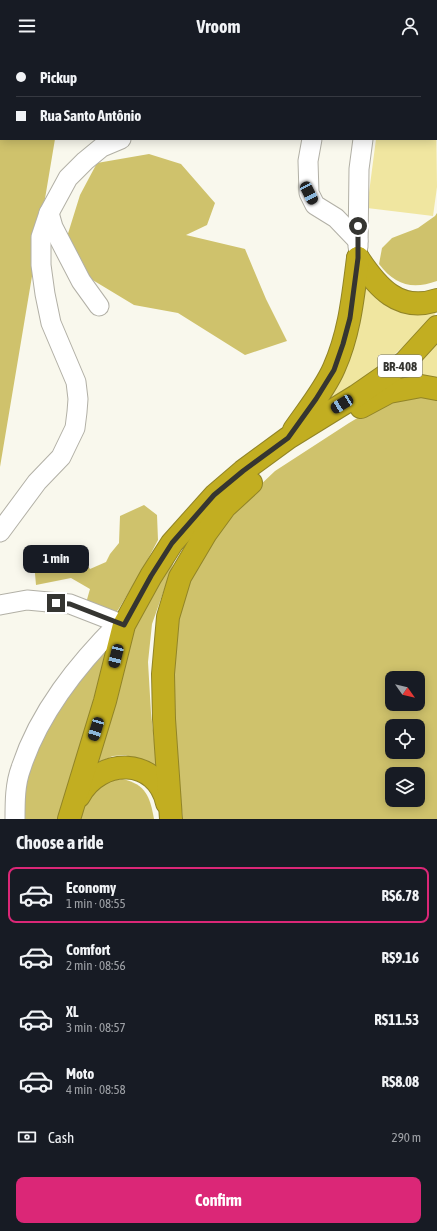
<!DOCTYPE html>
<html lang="en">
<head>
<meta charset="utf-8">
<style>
  body { margin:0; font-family:"Asap Condensed",sans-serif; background:#242831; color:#f1f3f6; height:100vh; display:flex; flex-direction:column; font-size:15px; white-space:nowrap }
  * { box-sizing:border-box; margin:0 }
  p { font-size:13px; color:#9ea1a6 }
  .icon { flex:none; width:22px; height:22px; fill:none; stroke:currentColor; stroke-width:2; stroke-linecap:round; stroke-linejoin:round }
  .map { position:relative; height:767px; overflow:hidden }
  .drawer { display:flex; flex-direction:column; background:#171b24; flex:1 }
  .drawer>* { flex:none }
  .top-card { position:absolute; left:0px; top:0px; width:437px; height:88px; box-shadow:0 2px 10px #0003; display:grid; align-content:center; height:88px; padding:0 16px; background:#171b24 }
  .needle { width:26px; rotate:124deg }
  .tools { position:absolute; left:385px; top:619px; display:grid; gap:8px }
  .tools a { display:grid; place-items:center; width:40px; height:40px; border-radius:8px; background:#171b24; box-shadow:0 2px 10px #0003; font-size:20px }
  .end { position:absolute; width:18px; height:18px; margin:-9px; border:5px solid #353531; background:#fff; box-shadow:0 0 0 2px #fff }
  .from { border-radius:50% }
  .bubble { position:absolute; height:28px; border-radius:8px; background:#171b24; box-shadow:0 2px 10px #0003; font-size:13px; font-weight:700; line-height:28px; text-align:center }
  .car { position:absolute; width:12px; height:24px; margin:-12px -6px; border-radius:5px; box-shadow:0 0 3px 1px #0007; background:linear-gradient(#222 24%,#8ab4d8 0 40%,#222 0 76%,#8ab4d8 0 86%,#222 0) }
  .top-card b { display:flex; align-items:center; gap:14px; height:38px; font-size:15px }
  .top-card b+b { border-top:1px solid #363941 }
  .top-card i { width:10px; height:10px; background:#f1f3f6 }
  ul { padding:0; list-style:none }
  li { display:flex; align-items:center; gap:12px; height:56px; margin:0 8px 6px; padding:0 8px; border:2px solid transparent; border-radius:8px }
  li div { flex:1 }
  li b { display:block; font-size:15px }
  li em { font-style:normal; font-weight:700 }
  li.on { border-color:#db2777 }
  li>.icon { width:36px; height:36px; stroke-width:1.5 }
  h2 { padding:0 16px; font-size:18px; line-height:48px }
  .pay { display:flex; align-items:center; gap:10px; height:44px; padding:0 16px; font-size:15px }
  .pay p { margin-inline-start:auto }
  .primary-button { display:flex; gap:8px; margin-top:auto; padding:8px 16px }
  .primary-button a { flex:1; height:46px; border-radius:8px; background:#db2777; color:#fff; font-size:16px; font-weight:700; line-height:46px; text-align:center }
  header { display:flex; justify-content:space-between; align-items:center; height:52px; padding:0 16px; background:#171b24; font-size:18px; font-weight:700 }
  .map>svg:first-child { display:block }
  .green { fill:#f0e6a0 }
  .forest { fill:#cfc26c; fill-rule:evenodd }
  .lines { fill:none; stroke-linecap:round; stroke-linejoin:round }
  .minor-casing { stroke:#b2b0a6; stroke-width:21 }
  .highway-casing { stroke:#918427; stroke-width:24 }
  .minor { stroke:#fff; stroke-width:19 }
  .highway { stroke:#c2ae21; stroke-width:22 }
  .route { stroke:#353531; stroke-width:5 }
  .labels { text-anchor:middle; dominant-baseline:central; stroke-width:4; stroke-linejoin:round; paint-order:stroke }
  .shield { fill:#fff; stroke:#72726f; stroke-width:1 }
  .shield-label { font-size:13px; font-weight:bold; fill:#353531 }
</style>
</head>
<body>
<header><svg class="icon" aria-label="menu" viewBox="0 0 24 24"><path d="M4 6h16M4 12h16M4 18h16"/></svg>Vroom<svg class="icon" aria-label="person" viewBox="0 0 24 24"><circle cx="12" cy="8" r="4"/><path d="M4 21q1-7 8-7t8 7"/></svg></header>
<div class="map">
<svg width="437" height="767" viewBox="0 0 437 767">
  <rect width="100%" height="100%" fill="#f9f8ed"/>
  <g class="green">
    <path d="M 436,60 L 437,135 L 433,164 L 367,156 L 376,87 L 436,87 Z"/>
    <path d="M 360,223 L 437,259 L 429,271 L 384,312 L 313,362 Z"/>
    <path d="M 437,281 L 437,327 L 376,334 Z"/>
  </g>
  <g class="forest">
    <path d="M 0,0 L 70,0 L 1,1 L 1,87 L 55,87 L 0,415 Z"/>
    <path d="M 149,102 L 181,112 L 215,151 L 207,173 L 186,183 L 245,197 L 266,247 L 287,289 L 245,303 L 178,261 L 134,253 L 86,224 L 66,188 L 80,143 L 97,111 Z"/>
    <path d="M 437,161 L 437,229 C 412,238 395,233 379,212 L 382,196 L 392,186 L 418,176 L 435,164 Z"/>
    <path d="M 437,344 L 437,767 L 183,767 L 167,620 L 180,551 L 205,496 L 256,437 L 275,419 L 349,371 L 369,359 L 401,345 ZM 392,626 L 418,626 L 418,652 L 392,652 ZM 392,674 L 418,674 L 418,700 L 392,700 ZM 392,722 L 418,722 L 418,748 L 392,748 Z"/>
    <path d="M 144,453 L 157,463 L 158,488 L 141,520 L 118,558 L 112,564 L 86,551 L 90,537 L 71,526 L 36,533 L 34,510 L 45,500 L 64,506 L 80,504 L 90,517 L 106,510 L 110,502 L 119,491 L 120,464 Z"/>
    <path d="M 177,501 L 152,572 L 148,610 L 151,661 L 157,714 L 125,703 L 113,704 L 94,712 L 135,569 Z"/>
    <path d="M 114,582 L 59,767 L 19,767 L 34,685 Z"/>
    <path d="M 122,727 C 146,732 150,745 154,767 L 76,767 L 91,742 L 110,729 Z"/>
  </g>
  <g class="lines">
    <g class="minor-casing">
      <g id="minor">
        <path d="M 137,0 L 138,1"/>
        <path d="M 413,1 L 414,0"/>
        <path d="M 312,87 L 308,109 L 309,141 L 315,153 L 336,166 L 358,189"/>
        <path d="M 49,161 L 53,175 L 81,229 L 99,254"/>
        <path d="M 358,195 L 359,117 L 363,87"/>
        <path d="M 0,480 L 37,430 L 61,405 L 75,376 L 77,360 L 78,347 L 76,330 L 51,271 L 45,242 L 41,213 L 41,185 L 49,161 L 68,126 L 85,109 L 102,95 L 121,87"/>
        <path d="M 0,553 L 27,548 L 70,552 L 124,573"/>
        <path d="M 15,767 C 15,750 15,732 21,716 C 39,660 78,612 119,571"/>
      </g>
    </g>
    <g class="highway-casing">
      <g id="highway">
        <path d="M 358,206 C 377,235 399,261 437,248"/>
        <path d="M 361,355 L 389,340 L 421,334 L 437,337"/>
        <path d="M 294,378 C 307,359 325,337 334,316 C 350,280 353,244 358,206"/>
        <path d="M 79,744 C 100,705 157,705 167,751"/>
        <path d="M 69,767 L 105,649 L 124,573 L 151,524 L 172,491 L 215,443 L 243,419 L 288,386 L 356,344 L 405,310 L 437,275"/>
        <path d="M 171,767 L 164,667 L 163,622 L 168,565 L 180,525 L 206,481 L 225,455 L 251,431"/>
      </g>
    </g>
    <use href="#minor" class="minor"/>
    <use href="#highway" class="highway"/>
  </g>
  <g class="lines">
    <path class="route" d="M 56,551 L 70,552 L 124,573 L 151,524 L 172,491 L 214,443 L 243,419 L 288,386 L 316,347 L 334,318 L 343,292 L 350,266 L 358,206 L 358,174"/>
  </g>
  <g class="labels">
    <rect class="shield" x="378" y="303" width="44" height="22" rx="3"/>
    <g class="shield-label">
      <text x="400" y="314">BR-408</text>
    </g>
  </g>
</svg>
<div class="tools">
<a><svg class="needle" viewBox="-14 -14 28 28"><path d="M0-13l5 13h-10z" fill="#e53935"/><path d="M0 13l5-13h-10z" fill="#9ea1a6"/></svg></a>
<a><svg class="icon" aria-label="locate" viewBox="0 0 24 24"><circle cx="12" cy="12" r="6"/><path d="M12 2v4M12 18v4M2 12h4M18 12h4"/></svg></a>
<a><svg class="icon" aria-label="layers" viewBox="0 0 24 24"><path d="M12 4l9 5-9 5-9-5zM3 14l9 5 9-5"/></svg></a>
</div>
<i class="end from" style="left:358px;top:174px"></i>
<i class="end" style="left:56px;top:551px"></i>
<div class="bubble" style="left:23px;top:493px;width:66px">1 min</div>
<i class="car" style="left:309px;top:141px;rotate:153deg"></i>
<i class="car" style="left:342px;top:352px;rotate:238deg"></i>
<i class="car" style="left:116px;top:604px;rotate:194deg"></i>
<i class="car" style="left:96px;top:677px;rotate:197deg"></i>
<div class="top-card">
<b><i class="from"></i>Pickup</b>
<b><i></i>Rua Santo Antônio</b>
</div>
</div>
<section class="drawer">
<h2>Choose a ride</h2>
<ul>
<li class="on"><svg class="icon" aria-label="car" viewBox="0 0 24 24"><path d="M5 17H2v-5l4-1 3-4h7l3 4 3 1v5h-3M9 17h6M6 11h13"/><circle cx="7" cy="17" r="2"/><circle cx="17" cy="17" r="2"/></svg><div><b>Economy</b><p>1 min · 08:55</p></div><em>R$6.78</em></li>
<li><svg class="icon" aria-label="car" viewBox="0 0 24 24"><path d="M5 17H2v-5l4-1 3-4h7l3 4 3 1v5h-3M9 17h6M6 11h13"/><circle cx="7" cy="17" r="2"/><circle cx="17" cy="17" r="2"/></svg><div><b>Comfort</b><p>2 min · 08:56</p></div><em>R$9.16</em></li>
<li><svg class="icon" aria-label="car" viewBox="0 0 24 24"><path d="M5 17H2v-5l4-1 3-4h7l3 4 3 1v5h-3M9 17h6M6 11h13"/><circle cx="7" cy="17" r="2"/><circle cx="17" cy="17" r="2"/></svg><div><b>XL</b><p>3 min · 08:57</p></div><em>R$11.53</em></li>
<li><svg class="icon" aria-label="car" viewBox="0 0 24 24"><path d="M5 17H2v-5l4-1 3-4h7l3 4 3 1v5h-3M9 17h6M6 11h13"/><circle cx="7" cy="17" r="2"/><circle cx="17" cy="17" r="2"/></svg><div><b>Moto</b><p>4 min · 08:58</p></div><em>R$8.08</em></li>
</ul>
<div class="pay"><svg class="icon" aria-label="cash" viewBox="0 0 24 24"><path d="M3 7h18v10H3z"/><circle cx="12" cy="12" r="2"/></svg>Cash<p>290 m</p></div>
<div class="primary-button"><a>Confirm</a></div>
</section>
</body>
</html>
